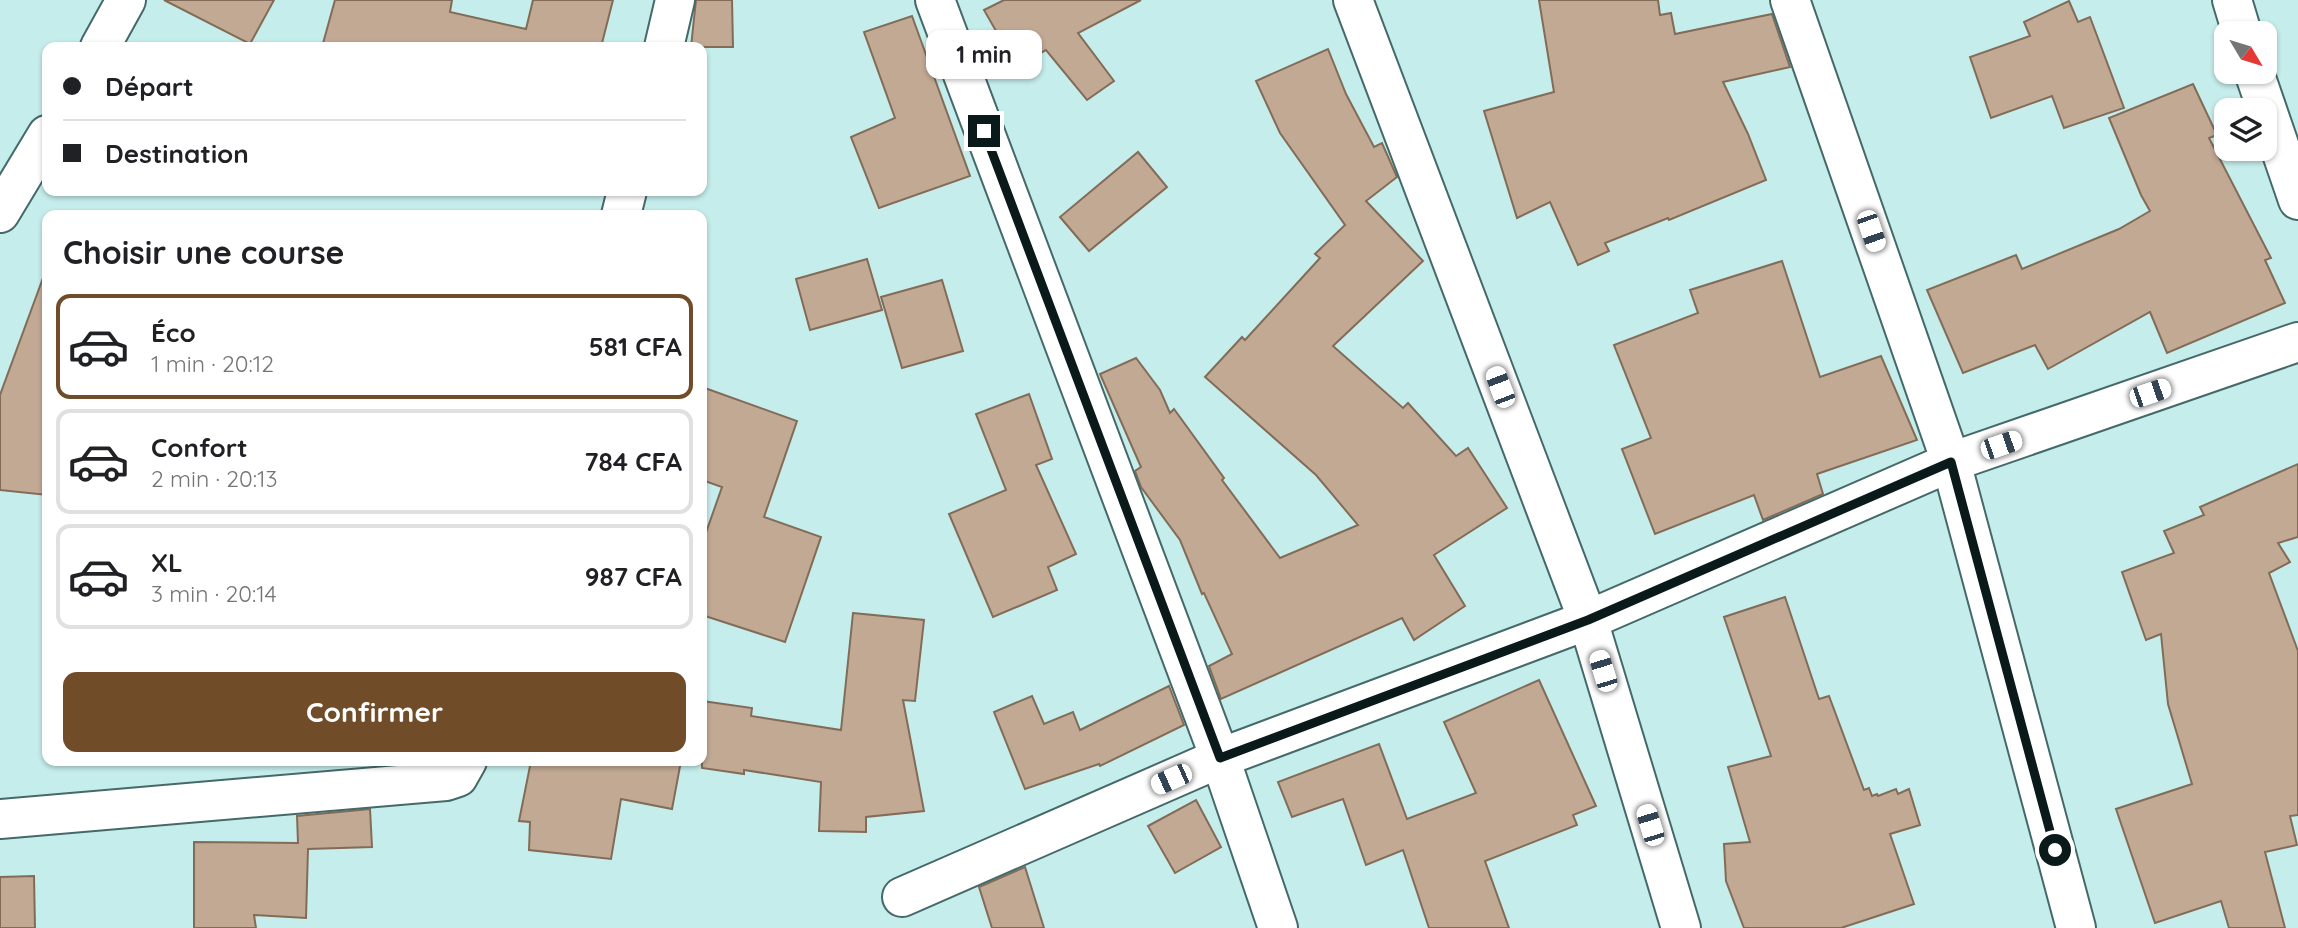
<!DOCTYPE html>
<html lang="fr">
<head>
<meta charset="utf-8">
<style>
  body { margin:0; font-family:Quicksand,sans-serif; background:#f6f6f6; color:#202124; height:100vh; display:flex; flex-direction:column; font-size:26px; white-space:nowrap }
  * { box-sizing:border-box; margin:0 }
  p { font-size:23px; color:#757577 }
  .icon { flex:none; width:38px; height:38px; fill:none; stroke:currentColor; stroke-width:2; stroke-linecap:round; stroke-linejoin:round }
  .map { position:relative; flex:1; overflow:hidden }
  .panel { position:absolute; left:42px; top:210px; width:665px; height:556px; display:flex; flex-direction:column; background:#fff; border-radius:14px; box-shadow:0 2px 5px #0004 }
  .panel>* { flex:none }
  .banner { position:absolute; left:42px; top:42px; width:665px; height:154px; border-radius:14px; box-shadow:0 2px 5px #0004; display:grid; align-content:center; height:154px; padding:0 21px; background:#fff }
  .needle { width:46px; rotate:128deg }
  .tools { position:absolute; left:2214px; top:21px; display:grid; gap:14px }
  .tools a { display:grid; place-items:center; width:63px; height:63px; border-radius:14px; background:#fff; box-shadow:0 2px 5px #0004; font-size:35px }
  .end { position:absolute; width:32px; height:32px; margin:-16px; border:9px solid #0a1919; background:#fff; box-shadow:0 0 0 4px #fff }
  .from { border-radius:50% }
  .bubble { position:absolute; height:49px; border-radius:14px; background:#fff; box-shadow:0 2px 5px #0004; font-size:23px; font-weight:700; line-height:49px; text-align:center }
  .car { position:absolute; width:21px; height:42px; margin:-21px -10px; border-radius:9px; box-shadow:0 0 5px 2px #0007; background:linear-gradient(#fff 24%,#345 0 40%,#fff 0 76%,#345 0 86%,#fff 0) }
  .banner b { display:flex; align-items:center; gap:24px; height:66px; font-size:26px }
  .banner b+b { border-top:2px solid #e0e0e0 }
  .banner i { width:18px; height:18px; background:#202124 }
  ul { padding:0; list-style:none }
  li { display:flex; align-items:center; gap:21px; height:105px; margin:0 14px 10px; padding:0 7px; border:4px solid #e0e0e0; border-radius:14px }
  li div { flex:1 }
  li b { display:block; font-size:26px }
  li em { font-style:normal; font-weight:700 }
  li.current { border-color:#714c28 }
  li>.icon { width:63px; height:63px; stroke-width:1.5 }
  h2 { padding:0 21px; font-size:32px; line-height:84px }
  .primary-button { display:flex; gap:14px; margin-top:auto; padding:14px 21px }
  .primary-button a { flex:1; height:80px; border-radius:14px; background:#714c28; color:#fff; font-size:28px; font-weight:700; line-height:80px; text-align:center }
  .map>svg:first-child { display:block }
  .building { fill:#c1a994; stroke:#826c58; stroke-width:2 }
  .lines { fill:none; stroke-linecap:round; stroke-linejoin:round }
  .minor-casing { stroke:#456969; stroke-width:42 }
  .minor { stroke:#fff; stroke-width:38 }
  .route { stroke:#0a1919; stroke-width:9 }
</style>
</head>
<body>
<div class="map">
<svg width="2298" height="928" viewBox="0 0 2298 928">
  <rect width="100%" height="100%" fill="#c5edec"/>
  <g class="building">
    <path d="M 164,0 L 274,0 L 250,44 Z"/>
    <path d="M 335,0 L 452,0 L 450,12 L 526,29 L 533,0 L 613,0 L 601,47 L 322,47 Z"/>
    <path d="M 696,0 L 732,0 L 733,47 L 691,47 Z"/>
    <path d="M 1004,0 L 1141,0 L 1078,33 L 1114,81 L 1087,100 L 1046,50 L 1016,66 L 984,10 Z"/>
    <path d="M 1539,0 L 1658,0 L 1660,15 L 1671,13 L 1675,34 L 1772,14 L 1790,67 L 1723,82 L 1748,134 L 1766,180 L 1669,220 L 1668,218 L 1605,243 L 1609,251 L 1578,265 L 1550,202 L 1517,218 L 1484,111 L 1554,92 Z"/>
    <path d="M 2069,1 L 2078,22 L 2090,17 L 2124,108 L 2064,128 L 2052,96 L 1991,118 L 1970,57 L 2030,36 L 2024,22 Z"/>
    <path d="M 912,16 L 970,176 L 879,208 L 851,137 L 895,118 L 864,32 Z"/>
    <path d="M 1328,49 L 1346,94 L 1374,147 L 1382,143 L 1397,177 L 1366,201 L 1423,261 L 1333,346 L 1403,408 L 1408,403 L 1456,456 L 1468,448 L 1507,508 L 1434,555 L 1465,606 L 1414,640 L 1402,618 L 1221,699 L 1209,666 L 1232,654 L 1204,593 L 1202,594 L 1180,540 L 1141,487 L 1135,471 L 1141,467 L 1100,374 L 1136,358 L 1160,390 L 1170,413 L 1174,409 L 1224,478 L 1222,480 L 1280,558 L 1358,525 L 1316,475 L 1205,377 L 1242,337 L 1245,340 L 1320,258 L 1315,254 L 1345,225 L 1280,133 L 1256,81 Z"/>
    <path d="M 2193,84 L 2217,135 L 2209,138 L 2271,258 L 2265,260 L 2285,303 L 2167,353 L 2150,312 L 2048,369 L 2035,345 L 1963,373 L 1927,290 L 2016,255 L 2022,269 L 2119,229 L 2150,211 L 2141,195 L 2109,118 Z"/>
    <path d="M 1138,152 L 1167,187 L 1089,251 L 1060,217 Z"/>
    <path d="M 867,259 L 882,310 L 810,330 L 796,279 Z"/>
    <path d="M 1782,261 L 1820,377 L 1881,356 L 1917,440 L 1817,474 L 1823,494 L 1763,520 L 1754,495 L 1655,534 L 1622,449 L 1651,438 L 1614,345 L 1698,313 L 1690,290 Z"/>
    <path d="M 43,278 L 47,279 L 47,495 L 0,490 L 0,395 Z"/>
    <path d="M 942,280 L 963,351 L 902,368 L 881,297 Z"/>
    <path d="M 702,387 L 797,421 L 764,517 L 821,537 L 785,642 L 702,615 L 702,544 L 722,487 L 702,480 Z"/>
    <path d="M 1029,394 L 1052,459 L 1036,465 L 1076,554 L 1048,567 L 1057,590 L 993,617 L 949,514 L 1006,490 L 976,414 Z"/>
    <path d="M 2298,464 L 2298,537 L 2278,543 L 2290,562 L 2269,573 L 2298,651 L 2298,815 L 2290,816 L 2297,845 L 2265,852 L 2285,928 L 2229,928 L 2221,901 L 2155,923 L 2116,809 L 2192,784 L 2168,704 L 2161,634 L 2146,640 L 2122,572 L 2174,553 L 2164,531 L 2204,515 L 2200,507 Z"/>
    <path d="M 1785,597 L 1819,699 L 1829,696 L 1864,790 L 1869,788 L 1872,796 L 1877,794 L 1878,796 L 1896,789 L 1898,794 L 1909,789 L 1920,825 L 1890,834 L 1914,904 L 1841,928 L 1744,928 L 1726,881 L 1724,844 L 1750,842 L 1728,767 L 1771,756 L 1724,617 Z"/>
    <path d="M 853,613 L 924,620 L 915,701 L 903,700 L 924,811 L 866,817 L 866,832 L 819,831 L 821,782 L 744,770 L 744,774 L 702,768 L 702,701 L 752,708 L 751,716 L 841,730 Z"/>
    <path d="M 1539,680 L 1596,806 L 1573,815 L 1577,825 L 1485,861 L 1509,928 L 1429,928 L 1403,850 L 1366,865 L 1343,799 L 1292,817 L 1278,782 L 1379,744 L 1407,819 L 1476,793 L 1444,722 Z"/>
    <path d="M 1169,686 L 1184,725 L 1100,766 L 1099,764 L 1025,789 L 994,712 L 1032,696 L 1044,724 L 1073,712 L 1080,730 Z"/>
    <path d="M 531,761 L 681,761 L 672,809 L 621,799 L 611,859 L 529,850 L 530,822 L 519,821 Z"/>
    <path d="M 1196,800 L 1221,847 L 1175,873 L 1148,826 Z"/>
    <path d="M 370,809 L 372,847 L 308,849 L 306,918 L 254,915 L 256,928 L 194,928 L 194,842 L 298,843 L 297,816 Z"/>
    <path d="M 1025,867 L 1044,928 L 992,928 L 979,887 Z"/>
    <path d="M 34,876 L 35,928 L 0,928 L 0,877 Z"/>
  </g>
  <g class="lines">
    <g class="minor-casing">
      <g id="minor">
        <path d="M 935,0 L 1220,758 L 1278,928"/>
        <path d="M 1353,0 L 1588,620 L 1681,928"/>
        <path d="M 1790,0 L 1951,462 L 2076,928"/>
        <path d="M 2232,0 L 2242,33"/>
        <path d="M 100,47 L 126,0"/>
        <path d="M 664,47 L 675,0"/>
        <path d="M 2254,72 L 2298,200"/>
        <path d="M 0,213 L 47,135"/>
        <path d="M 621,215 L 627,191"/>
        <path d="M 0,819 L 446,781 L 458,777 L 467,761"/>
        <path d="M 902,897 L 1220,758 L 1588,620 L 1951,462 L 2298,342"/>
      </g>
    </g>
    <use href="#minor" class="minor"/>
  </g>
  <g class="lines">
    <path class="route" d="M 984,131 L 1220,758 L 1588,620 L 1951,462 L 2055,850"/>
  </g>
</svg>
<div class="tools">
<a><svg class="needle" viewBox="-14 -14 28 28"><path d="M0-13l5 13h-10z" fill="#e53935"/><path d="M0 13l5-13h-10z" fill="#757577"/></svg></a>
<a><svg class="icon" aria-label="layers" viewBox="0 0 24 24"><path d="M12 4l9 5-9 5-9-5zM3 14l9 5 9-5"/></svg></a>
</div>
<i class="end from" style="left:2055px;top:850px"></i>
<i class="end" style="left:984px;top:131px"></i>
<div class="bubble" style="left:926px;top:30px;width:116px">1 min</div>
<i class="car" style="left:1871px;top:231px;rotate:161deg"></i>
<i class="car" style="left:1500px;top:387px;rotate:339deg"></i>
<i class="car" style="left:2150px;top:393px;rotate:71deg"></i>
<i class="car" style="left:2001px;top:445px;rotate:71deg"></i>
<i class="car" style="left:1603px;top:671px;rotate:343deg"></i>
<i class="car" style="left:1171px;top:779px;rotate:246deg"></i>
<i class="car" style="left:1650px;top:825px;rotate:343deg"></i>
<div class="banner">
<b><i class="from"></i>Départ</b>
<b><i></i>Destination</b>
</div>
<section class="panel">
<h2>Choisir une course</h2>
<ul>
<li class="current"><svg class="icon" aria-label="car" viewBox="0 0 24 24"><path d="M5 17H2v-5l4-1 3-4h7l3 4 3 1v5h-3M9 17h6M6 11h13"/><circle cx="7" cy="17" r="2"/><circle cx="17" cy="17" r="2"/></svg><div><b>Éco</b><p>1 min · 20:12</p></div><em>581 CFA</em></li>
<li><svg class="icon" aria-label="car" viewBox="0 0 24 24"><path d="M5 17H2v-5l4-1 3-4h7l3 4 3 1v5h-3M9 17h6M6 11h13"/><circle cx="7" cy="17" r="2"/><circle cx="17" cy="17" r="2"/></svg><div><b>Confort</b><p>2 min · 20:13</p></div><em>784 CFA</em></li>
<li><svg class="icon" aria-label="car" viewBox="0 0 24 24"><path d="M5 17H2v-5l4-1 3-4h7l3 4 3 1v5h-3M9 17h6M6 11h13"/><circle cx="7" cy="17" r="2"/><circle cx="17" cy="17" r="2"/></svg><div><b>XL</b><p>3 min · 20:14</p></div><em>987 CFA</em></li>
</ul>
<div class="primary-button"><a>Confirmer</a></div>
</section>
</div>
</body>
</html>
